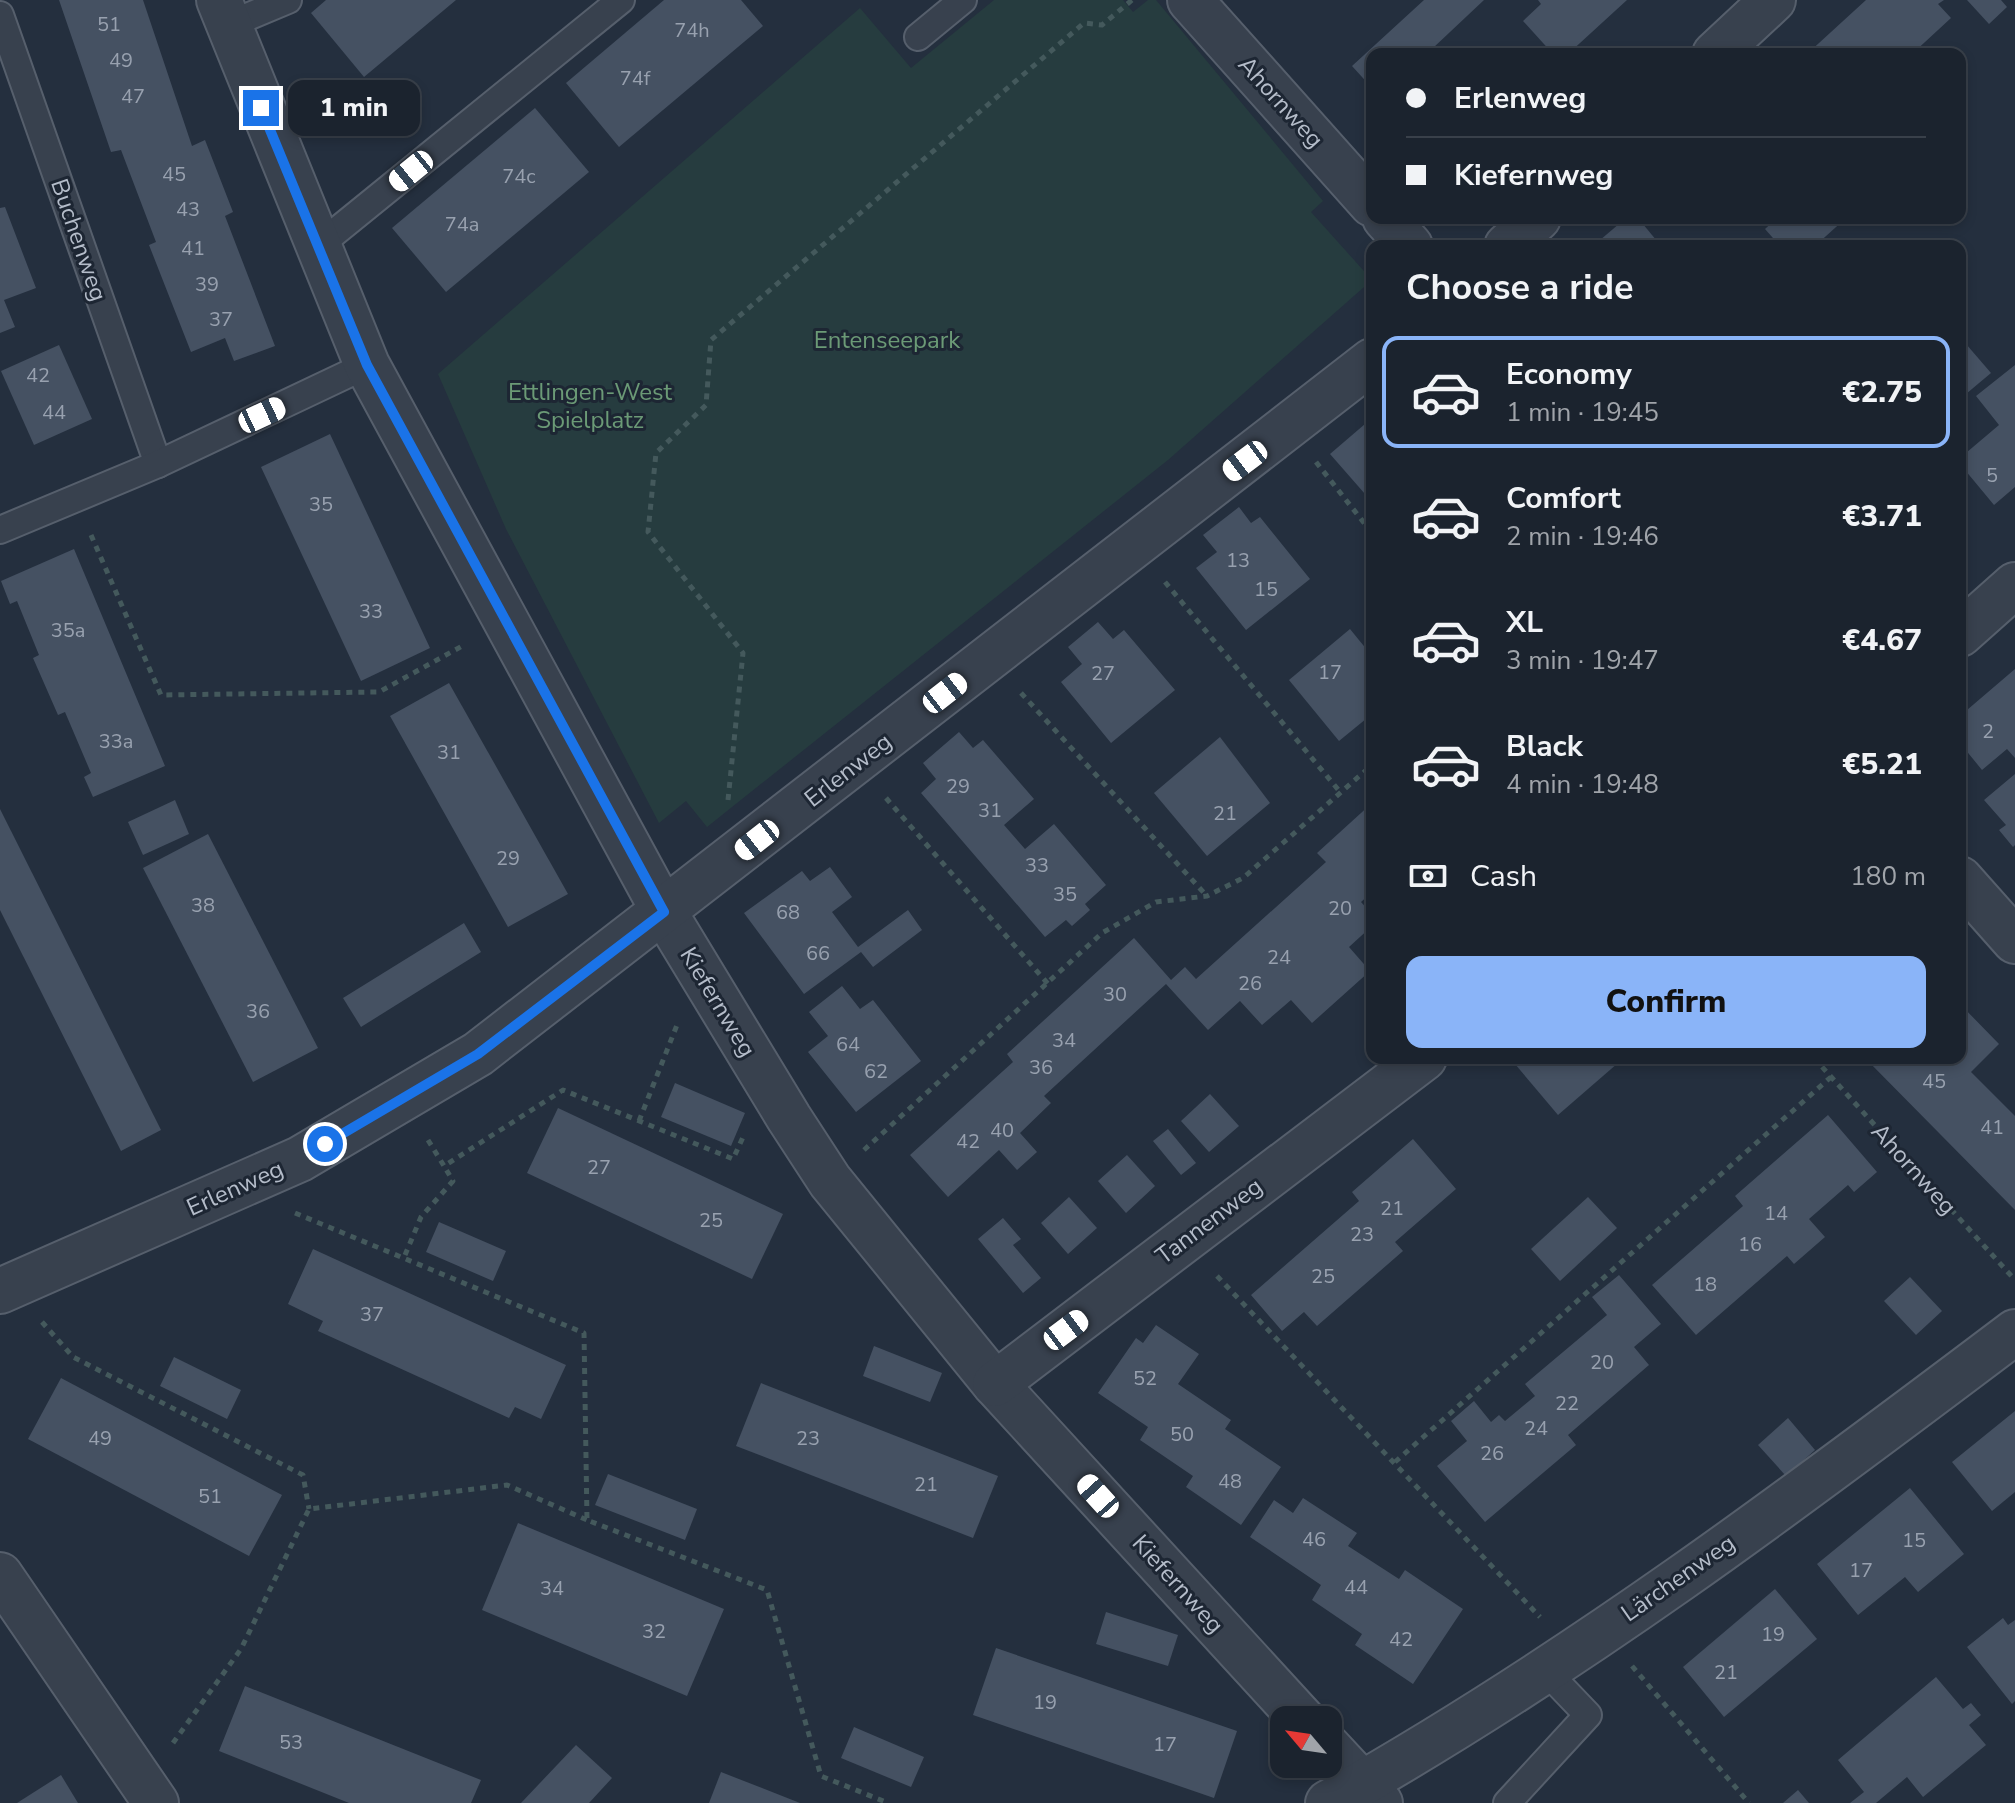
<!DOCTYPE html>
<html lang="en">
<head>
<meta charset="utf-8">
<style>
  body { margin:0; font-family:"Nunito Sans",sans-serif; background:#242b36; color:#f1f3f6; height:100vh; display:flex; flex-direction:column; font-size:30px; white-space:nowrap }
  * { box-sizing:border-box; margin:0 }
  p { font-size:26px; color:#a0a4aa }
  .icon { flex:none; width:44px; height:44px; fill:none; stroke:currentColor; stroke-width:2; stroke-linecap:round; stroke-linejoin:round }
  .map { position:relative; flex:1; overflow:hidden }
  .drawer { position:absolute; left:1366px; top:240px; width:600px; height:824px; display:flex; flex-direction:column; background:#1b232e; border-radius:16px; box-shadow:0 4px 12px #0003,0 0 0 2px #39404a }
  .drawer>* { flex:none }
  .top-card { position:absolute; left:1366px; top:48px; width:600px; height:176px; border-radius:16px; box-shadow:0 4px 12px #0003,0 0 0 2px #39404a; display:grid; align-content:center; height:176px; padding:0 40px; background:#1b232e }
  .needle { width:52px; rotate:299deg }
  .buttons { position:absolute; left:1270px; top:1706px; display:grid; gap:16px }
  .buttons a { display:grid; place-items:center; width:72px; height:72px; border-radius:16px; background:#1b232e; box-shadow:0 4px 12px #0003,0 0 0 2px #39404a; font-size:40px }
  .end { position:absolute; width:36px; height:36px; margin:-18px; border:10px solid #1a73e8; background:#fff; box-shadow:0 0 0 4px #fff }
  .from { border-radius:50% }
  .bubble { position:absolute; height:56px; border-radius:16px; background:#1b232e; box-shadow:0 4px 12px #0003,0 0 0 2px #39404a; font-size:26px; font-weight:800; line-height:56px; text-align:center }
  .car { position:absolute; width:24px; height:48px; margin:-24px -12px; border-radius:10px; box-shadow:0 0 6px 2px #0007; background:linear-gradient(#fff 24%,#345 0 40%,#fff 0 76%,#345 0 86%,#fff 0) }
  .top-card b { display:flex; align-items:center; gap:28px; height:76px; font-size:30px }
  .top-card b+b { border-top:2px solid #39404a }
  .top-card i { width:20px; height:20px; background:#f1f3f6 }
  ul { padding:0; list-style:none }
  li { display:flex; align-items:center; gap:24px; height:112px; margin:0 16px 12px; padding:0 24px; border:4px solid transparent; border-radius:16px }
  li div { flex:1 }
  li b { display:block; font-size:30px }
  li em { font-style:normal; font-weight:800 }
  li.current { border-color:#8ab4f8 }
  li>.icon { width:72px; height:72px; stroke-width:1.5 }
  h2 { padding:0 40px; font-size:36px; line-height:96px }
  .pay { display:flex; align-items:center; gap:20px; height:88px; padding:0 40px; font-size:30px }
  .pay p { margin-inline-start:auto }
  .button { display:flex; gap:16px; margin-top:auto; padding:16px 40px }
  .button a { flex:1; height:92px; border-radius:16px; background:#8ab4f8; color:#111; font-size:32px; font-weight:800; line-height:92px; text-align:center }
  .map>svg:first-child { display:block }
  .green { fill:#263c3f }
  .building { fill:#455162 }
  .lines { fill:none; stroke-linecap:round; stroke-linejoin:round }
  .service-casing { stroke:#565f6c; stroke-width:30 }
  .minor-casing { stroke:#565f6c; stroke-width:48 }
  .path { stroke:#44595c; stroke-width:5; stroke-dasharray:6 6; stroke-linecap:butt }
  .service { stroke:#38414e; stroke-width:26 }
  .minor { stroke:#38414e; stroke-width:44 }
  .route { stroke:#1a73e8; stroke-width:10 }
  .labels { text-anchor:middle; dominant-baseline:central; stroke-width:6; stroke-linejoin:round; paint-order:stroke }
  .number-label { font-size:20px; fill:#98a1af }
  .street-label { font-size:24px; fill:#b4bcc9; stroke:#1d2633 }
  .park-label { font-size:24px; fill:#6b9a76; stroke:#1d2633 }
</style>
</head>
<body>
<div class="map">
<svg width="2015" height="1803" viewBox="0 0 2015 1803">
  <rect width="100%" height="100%" fill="#242f3e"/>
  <path class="green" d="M 994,0 L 1123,0 L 1133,12 L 1148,0 L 1156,0 L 1323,201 L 1311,212 L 1372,280 L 1168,460 L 707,827 L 686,801 L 659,823 L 506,529 L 438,374 L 860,8 L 911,68 Z"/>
  <g class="building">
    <path d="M 59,0 L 143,0 L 192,146 L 205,140 L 233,212 L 225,216 L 275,346 L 234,361 L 225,338 L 191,352 L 149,245 L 156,242 L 121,150 L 111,152 Z"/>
    <path d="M 326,0 L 456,0 L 364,77 L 311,13 Z"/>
    <path d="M 664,0 L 741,0 L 763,26 L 619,147 L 566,83 Z"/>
    <path d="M 1424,0 L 1484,0 L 1433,48 L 1438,54 L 1372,54 L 1372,88 L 1352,66 Z"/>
    <path d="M 1538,0 L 1627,0 L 1568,54 L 1553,54 L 1523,21 L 1541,4 Z"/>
    <path d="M 1866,0 L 1944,0 L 1938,4 L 1951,18 L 1912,54 L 1807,54 Z"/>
    <path d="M 1967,0 L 2001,0 L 2007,7 L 1989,24 Z"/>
    <path d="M 535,108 L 589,172 L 446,292 L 392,228 Z"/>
    <path d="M 5,207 L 36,288 L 4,300 L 15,327 L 0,333 L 0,208 Z"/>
    <path d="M 1626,218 L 1638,218 L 1661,246 L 1593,246 Z"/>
    <path d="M 1777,218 L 1846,218 L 1815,246 L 1780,246 L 1765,229 Z"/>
    <path d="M 1960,337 L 1991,373 L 1960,399 Z"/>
    <path d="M 59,345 L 92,419 L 34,445 L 1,371 Z"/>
    <path d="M 2015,365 L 2015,487 L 1994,505 L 1960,464 L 1960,458 L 1999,425 L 1976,396 Z"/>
    <path d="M 1372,418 L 1372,502 L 1330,454 Z"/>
    <path d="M 330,434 L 430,648 L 361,681 L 261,467 Z"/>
    <path d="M 1239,507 L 1251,523 L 1260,517 L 1310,579 L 1246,630 L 1196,568 L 1217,552 L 1203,535 Z"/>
    <path d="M 74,549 L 165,766 L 93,797 L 84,777 L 91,773 L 65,712 L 58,715 L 33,658 L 39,655 L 17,601 L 10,604 L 1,581 Z"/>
    <path d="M 1098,622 L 1113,639 L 1124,630 L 1175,690 L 1111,743 L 1061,682 L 1082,664 L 1068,647 Z"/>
    <path d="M 1350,629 L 1372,656 L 1372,714 L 1339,741 L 1289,680 Z"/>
    <path d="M 2015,669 L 2015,758 L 2007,749 L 1982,770 L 1960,743 L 1960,716 Z"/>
    <path d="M 449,683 L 568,894 L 508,927 L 390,716 Z"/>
    <path d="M 959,732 L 973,748 L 983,740 L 1034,799 L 1004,825 L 1025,849 L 1054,824 L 1106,885 L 1085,904 L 1090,910 L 1072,926 L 1066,920 L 1045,937 L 921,793 L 936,779 L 923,763 Z"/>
    <path d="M 1220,737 L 1270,803 L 1207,856 L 1154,793 Z"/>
    <path d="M 2015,774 L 2015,845 L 2013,847 L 1999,830 L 2006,825 L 1984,800 Z"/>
    <path d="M 175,800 L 189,834 L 143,855 L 128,822 Z"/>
    <path d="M 1372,803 L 1372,892 L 1361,902 L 1372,914 L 1372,926 L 1349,947 L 1370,971 L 1312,1023 L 1291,1000 L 1262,1025 L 1240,1001 L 1208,1030 L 1166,984 L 1044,1096 L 1051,1103 L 1020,1133 L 1037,1152 L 1017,1170 L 999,1150 L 948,1197 L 910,1155 L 1013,1062 L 1007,1054 L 1134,938 L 1171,980 L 1185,967 L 1196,979 L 1326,862 L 1317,853 Z"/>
    <path d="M 0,809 L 161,1130 L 121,1151 L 0,910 Z"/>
    <path d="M 208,834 L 318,1048 L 253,1082 L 143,868 Z"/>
    <path d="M 830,867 L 852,897 L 832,912 L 858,947 L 908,910 L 922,930 L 873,967 L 861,952 L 804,994 L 744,913 L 802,871 L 810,881 Z"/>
    <path d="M 464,923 L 481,952 L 361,1027 L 343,998 Z"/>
    <path d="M 842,986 L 860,1009 L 873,1000 L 921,1061 L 856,1112 L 808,1052 L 828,1036 L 809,1012 Z"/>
    <path d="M 1960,1004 L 1999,1044 L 1971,1072 L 2015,1116 L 2015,1210 L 1865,1058 L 1960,1058 Z"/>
    <path d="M 1522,1058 L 1614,1058 L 1618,1063 L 1558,1115 L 1515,1064 Z"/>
    <path d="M 675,1083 L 745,1113 L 731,1146 L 661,1117 Z"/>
    <path d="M 1210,1094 L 1239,1126 L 1209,1152 L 1181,1121 Z"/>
    <path d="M 558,1108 L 783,1214 L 752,1279 L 527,1173 Z"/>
    <path d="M 1828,1115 L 1877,1172 L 1854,1192 L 1848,1185 L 1809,1219 L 1825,1237 L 1794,1264 L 1787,1256 L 1696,1335 L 1652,1285 L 1743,1206 L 1735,1196 Z"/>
    <path d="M 1168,1129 L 1196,1163 L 1181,1175 L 1153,1141 Z"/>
    <path d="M 1413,1139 L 1456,1189 L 1395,1242 L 1403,1251 L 1317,1326 L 1304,1312 L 1282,1331 L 1251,1295 L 1359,1201 L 1352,1192 Z"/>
    <path d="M 1127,1155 L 1155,1186 L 1126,1213 L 1098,1181 Z"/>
    <path d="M 1069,1197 L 1097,1228 L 1068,1254 L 1041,1223 Z"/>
    <path d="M 1588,1197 L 1617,1228 L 1560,1281 L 1531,1249 Z"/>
    <path d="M 1003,1218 L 1021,1239 L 1013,1245 L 1041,1278 L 1023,1293 L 978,1239 Z"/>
    <path d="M 439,1222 L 506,1251 L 493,1281 L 426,1252 Z"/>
    <path d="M 313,1249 L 566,1365 L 541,1419 L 515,1407 L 509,1418 L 318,1331 L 323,1321 L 288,1304 Z"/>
    <path d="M 1619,1275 L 1661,1324 L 1634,1347 L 1649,1365 L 1568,1435 L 1576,1445 L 1485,1522 L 1437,1466 L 1467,1441 L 1451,1421 L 1474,1401 L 1491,1422 L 1499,1415 L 1505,1421 L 1535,1396 L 1525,1384 L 1607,1315 L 1592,1297 Z"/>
    <path d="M 1910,1277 L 1942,1311 L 1916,1335 L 1884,1301 Z"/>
    <path d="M 1156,1325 L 1199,1354 L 1178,1384 L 1231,1420 L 1225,1429 L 1281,1467 L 1241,1525 L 1186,1487 L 1193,1476 L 1140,1440 L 1148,1427 L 1098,1393 L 1136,1338 L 1143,1343 Z"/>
    <path d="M 874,1346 L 942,1373 L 930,1402 L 863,1376 Z"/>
    <path d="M 174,1357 L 241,1390 L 227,1419 L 160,1386 Z"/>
    <path d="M 61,1378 L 282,1495 L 249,1556 L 28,1439 Z"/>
    <path d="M 761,1383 L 998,1476 L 973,1538 L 736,1446 Z"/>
    <path d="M 2015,1411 L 2015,1492 L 1992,1511 L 1952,1462 Z"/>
    <path d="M 1788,1418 L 1815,1450 L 1786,1476 L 1758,1445 Z"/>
    <path d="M 608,1474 L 697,1509 L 685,1540 L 595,1505 Z"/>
    <path d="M 1910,1488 L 1964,1554 L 1918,1592 L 1905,1577 L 1858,1615 L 1817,1564 Z"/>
    <path d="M 1303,1498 L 1357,1533 L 1348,1546 L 1399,1579 L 1405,1570 L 1463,1609 L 1413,1684 L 1355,1645 L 1362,1634 L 1312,1600 L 1321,1585 L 1250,1537 L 1274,1500 L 1293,1513 Z"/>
    <path d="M 518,1523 L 724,1609 L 687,1696 L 482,1610 Z"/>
    <path d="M 1775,1589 L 1817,1639 L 1724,1717 L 1683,1667 Z"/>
    <path d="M 1106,1612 L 1178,1635 L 1168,1666 L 1096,1644 Z"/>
    <path d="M 2003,1618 L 2008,1625 L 2015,1620 L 2015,1701 L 2012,1704 L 1967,1647 Z"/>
    <path d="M 996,1648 L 1237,1731 L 1214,1798 L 973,1715 Z"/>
    <path d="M 1936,1677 L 1963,1709 L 1971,1703 L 1981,1715 L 1969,1725 L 1986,1745 L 1923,1797 L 1907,1777 L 1876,1803 L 1850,1803 L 1864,1792 L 1838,1760 Z"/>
    <path d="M 245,1686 L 481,1780 L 471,1803 L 349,1803 L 219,1751 Z"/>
    <path d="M 854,1727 L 924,1757 L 911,1787 L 841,1758 Z"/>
    <path d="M 576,1745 L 612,1778 L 589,1803 L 521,1803 Z"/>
    <path d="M 721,1772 L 800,1803 L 709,1803 Z"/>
    <path d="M 61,1775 L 78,1803 L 17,1803 Z"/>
    <path d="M 1798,1790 L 1809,1803 L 1783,1803 Z"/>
  </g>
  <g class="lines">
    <g class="service-casing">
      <g id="service">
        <path d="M 0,15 L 158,464"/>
        <path d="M 228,25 L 288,0"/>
        <path d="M 918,37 L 963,0"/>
        <path d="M 318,246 L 621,0"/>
        <path d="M 0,530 L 158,464 L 367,365"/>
        <path d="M 1507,1803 L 1588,1715 L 1545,1670"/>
      </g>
    </g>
    <g class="minor-casing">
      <g id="minor">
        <path d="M 219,0 L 367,365 L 664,912 L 789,1118 L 830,1181 L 995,1384 L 1303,1720"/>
        <path d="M 1190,0 L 1372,204"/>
        <path d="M 1715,54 L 1773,0"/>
        <path d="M 1385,218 L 1410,246"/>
        <path d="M 1507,246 L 1538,218"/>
        <path d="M 1960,634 L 2015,585"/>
        <path d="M 1960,879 L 2015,941"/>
        <path d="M 0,1291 L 300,1159 L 478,1054 L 1372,361"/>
        <path d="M 995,1384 L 1424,1058"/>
        <path d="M 0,1575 L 156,1803"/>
        <path d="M 1328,1747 L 1380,1803"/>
        <path d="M 1328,1803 C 1570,1667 1794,1499 2015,1332"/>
      </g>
    </g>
    <g class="path">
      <path d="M 1316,462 L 1372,533"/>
      <path d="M 91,535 L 161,695 L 379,692 L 464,645"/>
      <path d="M 1165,582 L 1341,793"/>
      <path d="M 1021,693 L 1206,895"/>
      <path d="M 886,798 L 1048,984"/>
      <path d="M 728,800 L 743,653 L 648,532 L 656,453 L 706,405 L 711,340 L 1084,23 L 1102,25 L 1132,0"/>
      <path d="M 1814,1058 L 2015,1280"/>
      <path d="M 639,1121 L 677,1025"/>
      <path d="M 428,1140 L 444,1166 L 563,1090 L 733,1159 L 744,1135"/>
      <path d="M 864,1150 L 1102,933 L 1156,902 L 1207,896 L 1243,878 L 1372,765"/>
      <path d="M 295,1213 L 584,1333 L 587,1520 L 767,1590 L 821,1776 L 888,1803"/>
      <path d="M 405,1255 L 421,1217 L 453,1181 L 444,1166"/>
      <path d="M 1217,1276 L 1540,1617"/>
      <path d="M 42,1322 L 73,1357 L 303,1475 L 309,1509"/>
      <path d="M 1395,1462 L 1831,1077"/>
      <path d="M 1632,1666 L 1749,1803"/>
      <path d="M 173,1743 L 241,1649 L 309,1509 L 507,1485 L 587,1520"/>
    </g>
    <use href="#service" class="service"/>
    <use href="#minor" class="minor"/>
  </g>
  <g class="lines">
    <path class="route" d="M 261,108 L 367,365 L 664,912 L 478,1054 L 325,1144"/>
  </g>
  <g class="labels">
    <g class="number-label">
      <text x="109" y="24">51</text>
      <text x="692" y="30">74h</text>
      <text x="121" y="60">49</text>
      <text x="635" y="78">74f</text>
      <text x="133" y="96">47</text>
      <text x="174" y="174">45</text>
      <text x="519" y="176">74c</text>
      <text x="188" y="209">43</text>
      <text x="462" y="224">74a</text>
      <text x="193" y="248">41</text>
      <text x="207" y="284">39</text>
      <text x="221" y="319">37</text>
      <text x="38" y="375">42</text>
      <text x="54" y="412">44</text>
      <text x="1992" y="475">5</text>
      <text x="321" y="504">35</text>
      <text x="1238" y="560">13</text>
      <text x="1266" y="589">15</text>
      <text x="371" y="611">33</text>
      <text x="68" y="630">35a</text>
      <text x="1330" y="672">17</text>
      <text x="1103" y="673">27</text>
      <text x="1988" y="731">2</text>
      <text x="116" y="741">33a</text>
      <text x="449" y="752">31</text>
      <text x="958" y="786">29</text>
      <text x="990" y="810">31</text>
      <text x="1225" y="813">21</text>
      <text x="508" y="858">29</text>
      <text x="1037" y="865">33</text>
      <text x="1065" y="894">35</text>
      <text x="203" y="905">38</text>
      <text x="1340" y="908">20</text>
      <text x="788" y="912">68</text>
      <text x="818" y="953">66</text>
      <text x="1279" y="957">24</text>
      <text x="1250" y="983">26</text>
      <text x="1115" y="994">30</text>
      <text x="258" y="1011">36</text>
      <text x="1064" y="1040">34</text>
      <text x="848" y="1044">64</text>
      <text x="1041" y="1067">36</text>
      <text x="876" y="1071">62</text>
      <text x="1934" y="1081">45</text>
      <text x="1992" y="1127">41</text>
      <text x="1002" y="1130">40</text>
      <text x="968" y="1141">42</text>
      <text x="599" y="1167">27</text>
      <text x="1392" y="1208">21</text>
      <text x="1776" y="1213">14</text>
      <text x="711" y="1220">25</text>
      <text x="1362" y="1234">23</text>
      <text x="1750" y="1244">16</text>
      <text x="1323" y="1276">25</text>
      <text x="1705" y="1284">18</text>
      <text x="372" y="1314">37</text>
      <text x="1602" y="1362">20</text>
      <text x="1145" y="1378">52</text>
      <text x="1567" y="1403">22</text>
      <text x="1536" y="1428">24</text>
      <text x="1182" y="1434">50</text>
      <text x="100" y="1438">49</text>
      <text x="808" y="1438">23</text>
      <text x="1492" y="1453">26</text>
      <text x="1230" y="1481">48</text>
      <text x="926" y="1484">21</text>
      <text x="210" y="1496">51</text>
      <text x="1314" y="1539">46</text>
      <text x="1914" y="1540">15</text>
      <text x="1861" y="1570">17</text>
      <text x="1356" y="1587">44</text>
      <text x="552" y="1588">34</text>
      <text x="654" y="1631">32</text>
      <text x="1773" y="1634">19</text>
      <text x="1401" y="1639">42</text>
      <text x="1726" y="1672">21</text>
      <text x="1045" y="1702">19</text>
      <text x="291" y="1742">53</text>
      <text x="1165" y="1744">17</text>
    </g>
    <g class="street-label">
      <text transform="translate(1281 102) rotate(48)">Ahornweg</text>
      <text transform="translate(79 240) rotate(71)">Buchenweg</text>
      <text transform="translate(848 770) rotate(-38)">Erlenweg</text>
      <text transform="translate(718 1002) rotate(59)">Kiefernweg</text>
      <text transform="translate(1914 1169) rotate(48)">Ahornweg</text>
      <text transform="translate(235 1188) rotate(-24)">Erlenweg</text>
      <text transform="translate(1209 1221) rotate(-37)">Tannenweg</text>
      <text transform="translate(1678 1578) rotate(-35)">Lärchenweg</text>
      <text transform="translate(1178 1584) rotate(48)">Kiefernweg</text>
    </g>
    <g class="park-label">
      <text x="887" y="340">Entenseepark</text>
      <text x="590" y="392">Ettlingen-West<tspan x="590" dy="28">Spielplatz</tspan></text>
    </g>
  </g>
</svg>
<div class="buttons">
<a><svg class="needle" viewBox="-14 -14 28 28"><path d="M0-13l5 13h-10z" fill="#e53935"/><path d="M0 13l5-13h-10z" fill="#a0a4aa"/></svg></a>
</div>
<i class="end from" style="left:325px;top:1144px"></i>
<i class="end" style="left:261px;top:108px"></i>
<div class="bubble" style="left:288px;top:80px;width:132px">1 min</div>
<i class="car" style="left:411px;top:171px;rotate:231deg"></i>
<i class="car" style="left:262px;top:415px;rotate:65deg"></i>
<i class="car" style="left:1245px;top:461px;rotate:233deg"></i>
<i class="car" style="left:945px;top:693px;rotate:52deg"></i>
<i class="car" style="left:757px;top:840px;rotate:232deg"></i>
<i class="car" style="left:1066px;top:1330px;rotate:53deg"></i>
<i class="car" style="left:1098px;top:1496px;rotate:318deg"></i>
<div class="top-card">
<b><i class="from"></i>Erlenweg</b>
<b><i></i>Kiefernweg</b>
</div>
<section class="drawer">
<h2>Choose a ride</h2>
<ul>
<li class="current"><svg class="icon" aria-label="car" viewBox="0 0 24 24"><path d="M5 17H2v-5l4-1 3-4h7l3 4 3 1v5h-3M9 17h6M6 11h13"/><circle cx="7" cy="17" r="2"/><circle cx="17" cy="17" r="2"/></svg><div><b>Economy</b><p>1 min · 19:45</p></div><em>€2.75</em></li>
<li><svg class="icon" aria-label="car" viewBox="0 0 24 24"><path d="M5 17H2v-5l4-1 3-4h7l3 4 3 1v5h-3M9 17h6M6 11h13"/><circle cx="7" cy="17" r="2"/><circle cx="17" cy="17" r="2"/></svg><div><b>Comfort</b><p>2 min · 19:46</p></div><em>€3.71</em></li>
<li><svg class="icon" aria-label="car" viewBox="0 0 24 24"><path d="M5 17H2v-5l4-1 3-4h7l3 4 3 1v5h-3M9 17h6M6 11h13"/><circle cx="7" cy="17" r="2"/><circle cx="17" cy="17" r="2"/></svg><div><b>XL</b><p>3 min · 19:47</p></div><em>€4.67</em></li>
<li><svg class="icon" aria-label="car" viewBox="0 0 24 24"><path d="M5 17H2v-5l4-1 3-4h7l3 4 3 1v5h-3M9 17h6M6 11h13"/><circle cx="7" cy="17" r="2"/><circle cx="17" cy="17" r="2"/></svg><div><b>Black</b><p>4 min · 19:48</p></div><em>€5.21</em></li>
</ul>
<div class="pay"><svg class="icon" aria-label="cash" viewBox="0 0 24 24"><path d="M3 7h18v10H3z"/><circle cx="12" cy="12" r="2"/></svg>Cash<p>180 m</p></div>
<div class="button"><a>Confirm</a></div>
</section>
</div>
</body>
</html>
